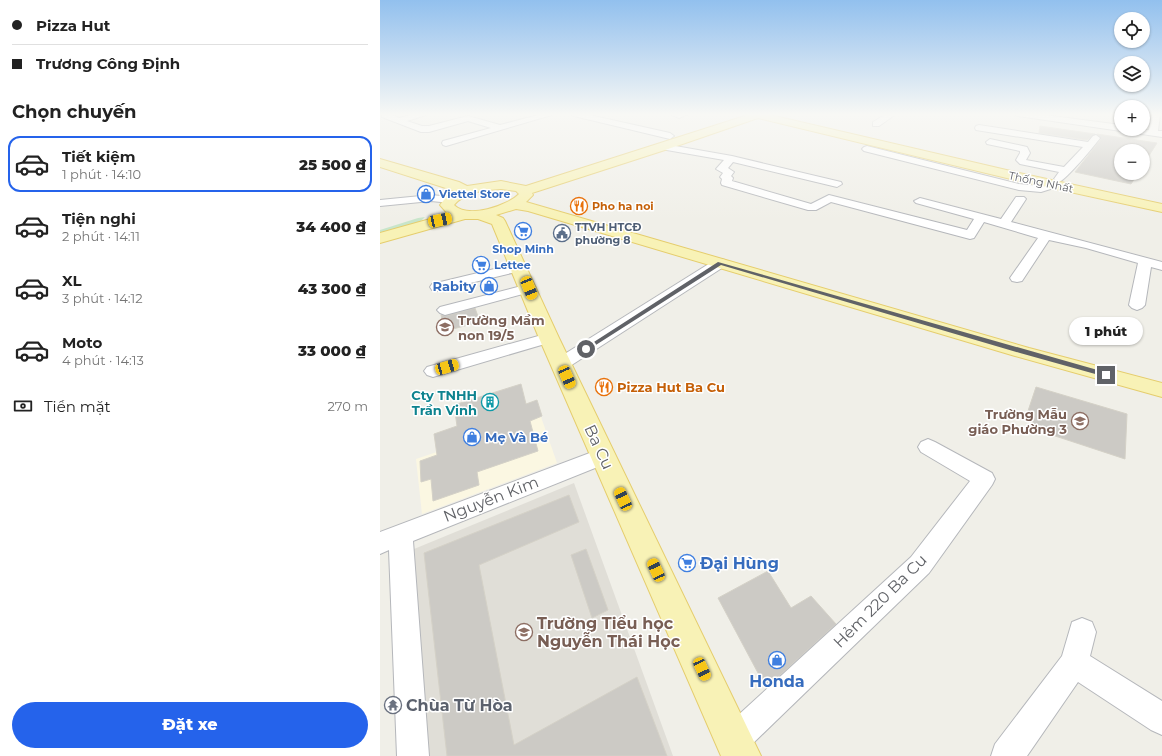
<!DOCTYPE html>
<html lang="vi">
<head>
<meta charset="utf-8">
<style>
  body { margin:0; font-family:Montserrat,sans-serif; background:#f2f2f2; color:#222; height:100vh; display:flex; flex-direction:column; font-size:15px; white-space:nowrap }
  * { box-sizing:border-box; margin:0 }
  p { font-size:13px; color:#767676 }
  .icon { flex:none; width:22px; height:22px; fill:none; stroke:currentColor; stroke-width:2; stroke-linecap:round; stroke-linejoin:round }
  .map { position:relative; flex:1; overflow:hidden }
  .side { display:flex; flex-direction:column; background:#fff; width:380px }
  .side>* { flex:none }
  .banner { display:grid; align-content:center; height:88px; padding:0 12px; background:#fff }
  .controls { position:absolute; left:734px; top:12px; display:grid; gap:8px }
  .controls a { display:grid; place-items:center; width:36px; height:36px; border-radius:50%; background:#fff; box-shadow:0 1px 3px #0004; font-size:20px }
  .end { position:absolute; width:18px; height:18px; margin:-9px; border:5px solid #606267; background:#fff; box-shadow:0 0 0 2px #fff }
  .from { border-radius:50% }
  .bubble { position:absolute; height:28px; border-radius:14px; background:#fff; box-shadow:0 1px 3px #0004; font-size:13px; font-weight:800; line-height:28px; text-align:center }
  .car { position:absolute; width:12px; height:24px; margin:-12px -6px; border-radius:5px; box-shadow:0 0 3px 1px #0007; background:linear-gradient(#f5c518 24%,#345 0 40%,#f5c518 0 76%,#345 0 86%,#f5c518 0) }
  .banner b { display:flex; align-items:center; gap:14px; height:38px; font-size:15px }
  .banner b+b { border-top:1px solid #e0e0e0 }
  .banner i { width:10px; height:10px; background:#222 }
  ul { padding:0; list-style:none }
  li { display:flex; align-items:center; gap:12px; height:56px; margin:0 8px 6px; padding:0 4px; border:2px solid transparent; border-radius:12px }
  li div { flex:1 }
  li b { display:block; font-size:15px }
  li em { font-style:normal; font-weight:800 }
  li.on { border-color:#2563eb }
  li>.icon { width:36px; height:36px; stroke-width:1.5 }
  h2 { padding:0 12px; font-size:18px; line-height:48px }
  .pay { display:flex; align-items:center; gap:10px; height:44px; padding:0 12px; font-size:15px }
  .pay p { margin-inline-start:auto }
  .cta { display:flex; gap:8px; margin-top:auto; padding:8px 12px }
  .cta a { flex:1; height:46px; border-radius:24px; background:#2563eb; color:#fff; font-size:16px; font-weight:800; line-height:46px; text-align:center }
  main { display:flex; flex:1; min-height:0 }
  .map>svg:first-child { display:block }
  .commercial { fill:#fbf7e2 }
  .education { fill:#e0ded7 }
  .green { fill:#c8e5ca }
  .building { fill:#cccac5; stroke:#d4d1c7 }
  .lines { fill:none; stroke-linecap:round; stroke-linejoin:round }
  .minor-casing { stroke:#b5b7bb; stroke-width:2 }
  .major-casing { stroke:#e5cd6d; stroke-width:2 }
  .minor { fill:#fff; fill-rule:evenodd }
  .major { fill:#f8f2b6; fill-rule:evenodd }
  .route { fill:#606267 }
  .labels { text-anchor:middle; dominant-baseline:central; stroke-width:3; stroke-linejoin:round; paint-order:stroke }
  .far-street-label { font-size:11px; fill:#606267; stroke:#fff }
  .far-shop-label { font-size:11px; font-weight:bold; fill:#366cbe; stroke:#fff; text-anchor:start }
  .far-food-label { font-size:11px; font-weight:bold; fill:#c56008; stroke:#fff; text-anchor:start }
  .far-service-label { font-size:11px; font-weight:bold; fill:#4e5e75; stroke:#fff; text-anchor:start }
  .shop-label { font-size:13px; font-weight:bold; fill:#366cbe; stroke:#fff; text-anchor:end }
  .education-label { font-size:13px; font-weight:bold; fill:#785e54; stroke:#fff; text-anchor:start }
  .food-label { font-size:13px; font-weight:bold; fill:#c56008; stroke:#fff; text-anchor:start }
  .culture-label { font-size:13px; font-weight:bold; fill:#0d838f; stroke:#fff; text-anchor:end }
  .near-street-label { font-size:16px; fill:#606267; stroke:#fff }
  .near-shop-label { font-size:16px; font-weight:bold; fill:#366cbe; stroke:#fff; text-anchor:start }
  .near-education-label { font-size:16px; font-weight:bold; fill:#785e54; stroke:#fff; text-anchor:start }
  .near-worship-label { font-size:16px; font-weight:bold; fill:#5b616d; stroke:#fff; text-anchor:start }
</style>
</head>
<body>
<main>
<section class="side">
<div class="banner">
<b><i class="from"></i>Pizza Hut</b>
<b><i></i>Trương Công Định</b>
</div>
<h2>Chọn chuyến</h2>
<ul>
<li class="on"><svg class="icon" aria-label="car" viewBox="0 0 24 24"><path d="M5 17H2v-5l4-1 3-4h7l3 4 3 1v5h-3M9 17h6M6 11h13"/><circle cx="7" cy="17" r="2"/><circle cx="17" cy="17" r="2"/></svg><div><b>Tiết kiệm</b><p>1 phút · 14:10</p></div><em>25 500 ₫</em></li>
<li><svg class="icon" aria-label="car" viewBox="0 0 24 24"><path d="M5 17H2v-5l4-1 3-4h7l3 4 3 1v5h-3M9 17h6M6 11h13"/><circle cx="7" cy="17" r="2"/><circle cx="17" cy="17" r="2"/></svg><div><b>Tiện nghi</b><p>2 phút · 14:11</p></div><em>34 400 ₫</em></li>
<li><svg class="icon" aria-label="car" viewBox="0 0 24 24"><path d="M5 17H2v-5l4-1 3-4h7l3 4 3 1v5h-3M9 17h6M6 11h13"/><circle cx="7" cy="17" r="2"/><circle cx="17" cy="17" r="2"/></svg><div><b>XL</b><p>3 phút · 14:12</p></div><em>43 300 ₫</em></li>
<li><svg class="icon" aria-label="car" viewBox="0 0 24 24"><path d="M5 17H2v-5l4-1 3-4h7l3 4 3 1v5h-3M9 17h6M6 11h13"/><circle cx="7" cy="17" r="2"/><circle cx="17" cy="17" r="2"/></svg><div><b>Moto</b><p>4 phút · 14:13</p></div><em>33 000 ₫</em></li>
</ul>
<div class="pay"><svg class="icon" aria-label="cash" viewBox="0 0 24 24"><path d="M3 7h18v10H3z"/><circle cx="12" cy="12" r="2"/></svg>Tiền mặt<p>270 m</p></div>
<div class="cta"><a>Đặt xe</a></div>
</section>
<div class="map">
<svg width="782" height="756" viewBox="0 0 782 756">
  <rect width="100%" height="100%" fill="#f0efe8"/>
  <path class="commercial" d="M 161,417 L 177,463 L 42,514 L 36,459 Z"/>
  <path class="education" d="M 194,483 L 293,756 L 47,756 L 34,549 Z"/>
  <path class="green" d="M 45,217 L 41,221 L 0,234 L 0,230 L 38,218 Z"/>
  <g class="building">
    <path d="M 660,126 L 715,134 L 707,140 L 659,133 Z"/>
    <path d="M 717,134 L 777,143 L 763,165 L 763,151 L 741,151 L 741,173 L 758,173 L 751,184 L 695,172 L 721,139 Z"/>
    <path d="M 95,308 L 100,322 L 65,331 L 61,315 L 65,316 Z"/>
    <path d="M 141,384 L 146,404 L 157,400 L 162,416 L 150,421 L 158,451 L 97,472 L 99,485 L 53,501 L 51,479 L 41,482 L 40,461 L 57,455 L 54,434 L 77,426 L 74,405 Z"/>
    <path d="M 656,387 L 747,414 L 745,459 L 651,428 L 655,413 L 648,411 Z"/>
    <path d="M 189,495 L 199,522 L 99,565 L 134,745 L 257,677 L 287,756 L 67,756 L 44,553 Z"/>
    <path d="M 206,549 L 228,610 L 212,618 L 191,555 Z"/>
    <path d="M 388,571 L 411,608 L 431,596 L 456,624 L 386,688 L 338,598 Z"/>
  </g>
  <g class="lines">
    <g class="minor-casing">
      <g id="minor">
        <path d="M 2,114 L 10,114 L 19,118 L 34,114 L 49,114 L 27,121 L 42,126 L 49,126 L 88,116 L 120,125 L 162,114 L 175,114 L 66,146 L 63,145 L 62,143 L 63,141 L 111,128 L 88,121 L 49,132 L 41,132 L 2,117 Z"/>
        <path d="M 190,114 L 205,114 L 290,133 L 294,136 L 290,139 L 194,116 Z"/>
        <path d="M 290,114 L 308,114 L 299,118 Z"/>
        <path d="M 506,114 L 516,114 L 499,126 L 493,126 L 493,122 Z"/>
        <path d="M 634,114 L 657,114 L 741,125 L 741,129 L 769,130 L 772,114 L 780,114 L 778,131 L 782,131 L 782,137 L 638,116 Z"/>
        <path d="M 599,125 L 708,142 L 713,136 L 716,135 L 720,138 C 715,145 686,180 679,182 L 674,179 L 679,172 L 640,164 L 636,160 L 640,153 L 640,151 L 607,144 L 606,142 L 610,139 L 647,147 L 650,153 L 646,160 L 684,167 L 703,147 L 596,130 L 595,128 L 596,126 Z"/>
        <path d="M 284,144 L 352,156 L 461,182 L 462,184 L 457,187 L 353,162 L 348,168 L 354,172 L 351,176 L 353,178 L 352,181 L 431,204 L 449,195 L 587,230 L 594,219 L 536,203 L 534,201 L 540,198 L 621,219 L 636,197 L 644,197 L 646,199 L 631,222 L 782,262 L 782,270 L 771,267 L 765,305 L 762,308 L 757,310 L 752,308 L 749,305 L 758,263 L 706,248 L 669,240 L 642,281 L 637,282 L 632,281 L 630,278 L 658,238 L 604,222 L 594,238 L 590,239 L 451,202 L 436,210 L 428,210 L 342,185 L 341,183 L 342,179 L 340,177 L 343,173 L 336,169 L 344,160 L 281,149 L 279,147 L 281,145 Z"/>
        <path d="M 487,146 L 639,184 L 660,186 L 673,182 L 678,185 L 677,187 L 661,192 L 639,190 L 484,151 L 482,149 L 484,147 Z"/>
        <path d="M 51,195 L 71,197 L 77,200 L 71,203 L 51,201 L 0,206 L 0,200 Z"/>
        <path d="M 340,259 L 345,260 L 347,263 L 345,266 L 187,368 L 181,369 L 175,368 L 172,364 L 175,360 L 335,260 Z"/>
        <path d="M 139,263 L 144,264 L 146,267 L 144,270 L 57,291 L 52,290 L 50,287 L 52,284 Z"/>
        <path d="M 149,284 L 154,285 L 156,288 L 154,291 L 65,315 L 60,313 L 57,310 L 60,307 Z"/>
        <path d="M 169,333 L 175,335 L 177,338 L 175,341 L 53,377 L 47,375 L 44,371 L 47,367 Z"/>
        <path d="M 548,439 L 555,442 L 612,473 L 615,479 L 612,485 L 549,573 L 365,751 L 354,756 L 343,751 L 338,740 L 343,729 L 531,557 L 590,481 L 541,452 L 538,447 L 541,442 Z"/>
        <path d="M 223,448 L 230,450 L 234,456 L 230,462 L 33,541 L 49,756 L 17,756 L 9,550 L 0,554 L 0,532 Z"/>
        <path d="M 702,618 L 712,622 L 716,632 L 710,656 L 782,701 L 782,735 L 771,730 L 698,682 L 647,756 L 611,756 L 615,744 L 682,656 L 692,622 Z"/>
      </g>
    </g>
    <g class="major-casing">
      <path id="major" d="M 367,114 L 386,114 L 635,172 L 782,204 L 782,212 L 635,180 L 378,118 L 288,149 L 152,193 L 153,195 L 146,202 L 649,348 L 782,383 L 782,397 L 635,356 L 148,211 L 136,209 L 116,215 L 123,218 L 125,221 L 179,338 L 381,756 L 341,756 L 159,338 L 112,224 L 98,219 L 85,219 L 0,243 L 0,233 L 68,214 L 60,205 L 67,196 L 75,191 L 0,167 L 0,159 L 79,182 L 87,186 L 121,181 L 146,186 L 368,115 ZM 121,189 L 136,191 L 139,194 C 127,206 88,219 74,205 C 86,191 105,190 121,189 Z"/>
    </g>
    <use href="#minor" class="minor"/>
    <use href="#major" class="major"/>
  </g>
  <linearGradient id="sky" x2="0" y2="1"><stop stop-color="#92c0ee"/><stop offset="0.52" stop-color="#f8f8f5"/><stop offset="1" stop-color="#f8f8f5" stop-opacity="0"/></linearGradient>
  <rect width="782" height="220" fill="url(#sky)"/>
  <path class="route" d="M 338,262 L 728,373 L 729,375 L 726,377 L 640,353 L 341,265 L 208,350 L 203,349 Z"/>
  <defs>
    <g id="shop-ring" transform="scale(0.9)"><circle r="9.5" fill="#fff" stroke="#3f7fe0" stroke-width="1.5"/><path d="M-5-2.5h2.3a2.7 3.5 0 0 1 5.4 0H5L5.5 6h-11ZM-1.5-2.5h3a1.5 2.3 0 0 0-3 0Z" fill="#3f7fe0"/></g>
    <g id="restaurant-ring" transform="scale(0.9)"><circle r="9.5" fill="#fff" stroke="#e8710a" stroke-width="1.5"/><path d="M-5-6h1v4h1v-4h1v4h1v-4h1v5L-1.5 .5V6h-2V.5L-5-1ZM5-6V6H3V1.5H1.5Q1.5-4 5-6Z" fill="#e8710a"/></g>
    <g id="supermarket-ring" transform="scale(0.9)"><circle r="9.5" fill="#fff" stroke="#3f7fe0" stroke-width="1.5"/><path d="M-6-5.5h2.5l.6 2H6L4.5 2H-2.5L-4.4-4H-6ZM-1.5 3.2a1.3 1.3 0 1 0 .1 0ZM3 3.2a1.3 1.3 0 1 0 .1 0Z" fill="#3f7fe0"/></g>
    <g id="civic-ring" transform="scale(0.9)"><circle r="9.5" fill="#fff" stroke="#5c6f8a" stroke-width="1.5"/><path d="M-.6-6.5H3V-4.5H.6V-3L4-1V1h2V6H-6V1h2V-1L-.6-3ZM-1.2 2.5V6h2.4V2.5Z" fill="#5c6f8a"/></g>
    <g id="school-ring" transform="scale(0.9)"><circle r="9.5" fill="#fff" stroke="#8d6e63" stroke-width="1.5"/><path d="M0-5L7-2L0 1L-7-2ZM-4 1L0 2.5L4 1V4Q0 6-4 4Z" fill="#8d6e63"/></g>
    <g id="building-ring" transform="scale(0.9)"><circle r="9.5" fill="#fff" stroke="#0f9aa8" stroke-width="1.5"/><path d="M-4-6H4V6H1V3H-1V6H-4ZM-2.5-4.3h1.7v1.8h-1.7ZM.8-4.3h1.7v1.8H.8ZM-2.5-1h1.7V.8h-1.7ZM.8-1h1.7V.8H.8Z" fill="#0f9aa8"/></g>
    <g id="temple-ring" transform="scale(0.9)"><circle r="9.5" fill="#fff" stroke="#6b7280" stroke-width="1.5"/><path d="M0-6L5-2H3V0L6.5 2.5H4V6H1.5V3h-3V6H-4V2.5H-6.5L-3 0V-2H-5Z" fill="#6b7280"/></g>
  </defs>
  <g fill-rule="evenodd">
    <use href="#shop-ring" x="46" y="194"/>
    <use href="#restaurant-ring" x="199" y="206"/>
    <use href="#supermarket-ring" x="143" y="231"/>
    <use href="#civic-ring" x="182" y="233"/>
    <use href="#supermarket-ring" x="101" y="265"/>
    <use href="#shop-ring" x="109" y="286"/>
    <use href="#school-ring" x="65" y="327"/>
    <use href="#restaurant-ring" x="224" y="387"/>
    <use href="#building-ring" x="110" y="402"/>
    <use href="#school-ring" x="700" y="421"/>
    <use href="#shop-ring" x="92" y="437"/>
    <use href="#supermarket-ring" x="307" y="563"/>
    <use href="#school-ring" x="144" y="632"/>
    <use href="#shop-ring" x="397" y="660"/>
    <use href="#temple-ring" x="13" y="705"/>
  </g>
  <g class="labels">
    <g class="far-street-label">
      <text transform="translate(661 182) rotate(12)">Thống Nhất</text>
    </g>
    <g class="far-shop-label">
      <text x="59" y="194">Viettel Store</text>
      <text x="143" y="249" text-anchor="middle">Shop Minh</text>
      <text x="114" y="265">Lettee</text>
    </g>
    <g class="far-food-label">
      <text x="212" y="206">Pho ha noi</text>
    </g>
    <g class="far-service-label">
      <text x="195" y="227">TTVH HTCĐ<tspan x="195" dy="13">phường 8</tspan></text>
    </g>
    <g class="shop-label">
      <text x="96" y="286">Rabity</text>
      <text x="105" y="437" text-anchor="start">Mẹ Và Bé</text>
    </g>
    <g class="education-label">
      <text x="78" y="320">Trường Mầm<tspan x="78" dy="15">non 19/5</tspan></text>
      <text x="687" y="414" text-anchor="end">Trường Mẫu<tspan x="687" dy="15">giáo Phường 3</tspan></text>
    </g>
    <g class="food-label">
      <text x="237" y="387">Pizza Hut Ba Cu</text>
    </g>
    <g class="culture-label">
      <text x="97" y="395">Cty TNHH<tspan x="97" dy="15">Trần Vinh</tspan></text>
    </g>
    <g class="near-street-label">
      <text transform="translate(219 447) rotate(65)">Ba Cu</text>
      <text transform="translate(111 499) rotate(-21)">Nguyễn Kim</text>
      <text transform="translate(500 601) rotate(-45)">Hẻm 220 Ba Cu</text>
    </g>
    <g class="near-shop-label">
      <text x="320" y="563">Đại Hùng</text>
      <text x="397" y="681" text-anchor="middle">Honda</text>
    </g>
    <g class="near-education-label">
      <text x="157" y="623">Trường Tiểu học<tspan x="157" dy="18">Nguyễn Thái Học</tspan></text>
    </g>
    <g class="near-worship-label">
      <text x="26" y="705">Chùa Từ Hòa</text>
    </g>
  </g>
</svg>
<div class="controls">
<a><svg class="icon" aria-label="locate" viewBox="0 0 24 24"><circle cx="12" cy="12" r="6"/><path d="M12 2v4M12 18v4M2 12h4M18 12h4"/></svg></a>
<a><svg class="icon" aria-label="layers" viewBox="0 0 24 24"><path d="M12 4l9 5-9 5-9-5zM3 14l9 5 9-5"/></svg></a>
<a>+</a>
<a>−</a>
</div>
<i class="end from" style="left:206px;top:349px"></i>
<i class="end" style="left:726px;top:375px"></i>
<div class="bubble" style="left:689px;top:317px;width:74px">1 phút</div>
<i class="car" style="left:60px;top:220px;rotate:78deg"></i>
<i class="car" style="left:149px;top:288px;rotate:158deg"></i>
<i class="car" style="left:67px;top:367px;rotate:74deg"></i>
<i class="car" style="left:187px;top:377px;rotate:156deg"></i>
<i class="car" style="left:243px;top:499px;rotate:335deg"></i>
<i class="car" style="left:276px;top:570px;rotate:335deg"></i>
<i class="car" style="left:322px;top:669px;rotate:155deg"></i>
</div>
</main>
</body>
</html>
